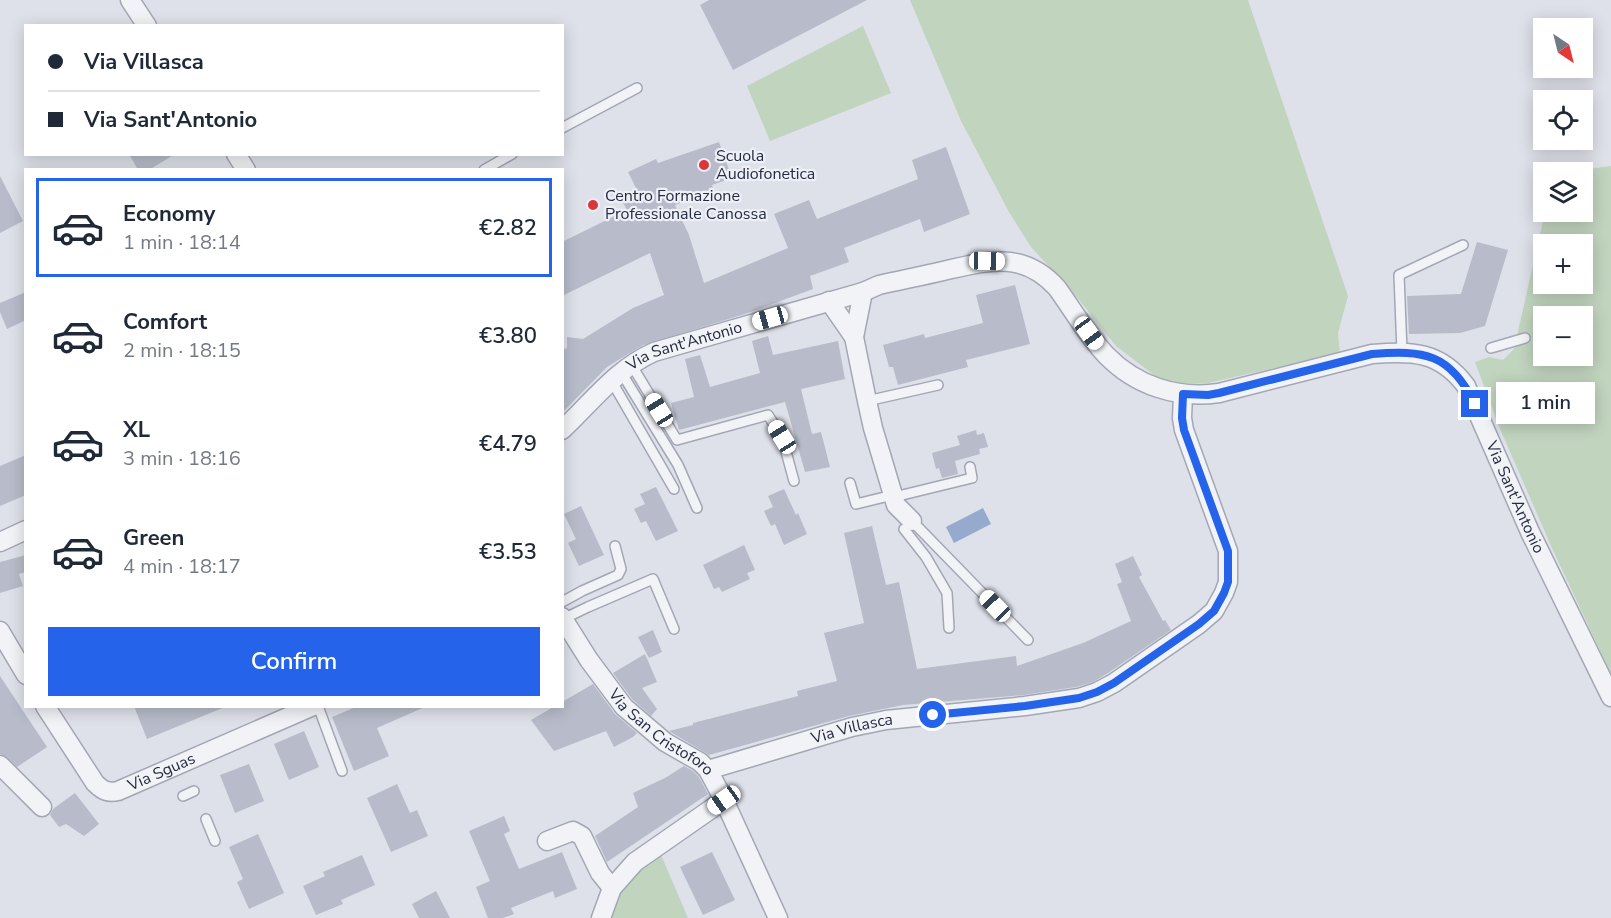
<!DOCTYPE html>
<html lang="en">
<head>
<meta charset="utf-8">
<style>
  body { margin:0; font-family:"Nunito Sans",sans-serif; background:#f2f2f3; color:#1f2937; height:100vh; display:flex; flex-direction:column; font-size:22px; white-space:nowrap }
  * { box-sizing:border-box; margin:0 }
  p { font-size:20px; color:#747a83 }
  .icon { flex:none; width:33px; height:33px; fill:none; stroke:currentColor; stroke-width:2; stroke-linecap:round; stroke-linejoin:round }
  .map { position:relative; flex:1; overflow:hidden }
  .sheet { position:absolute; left:24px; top:168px; width:540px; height:540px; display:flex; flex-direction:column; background:#fff; border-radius:0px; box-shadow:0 3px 15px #0003 }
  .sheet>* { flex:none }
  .guide { position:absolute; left:24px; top:24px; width:540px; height:132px; border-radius:0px; box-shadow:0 3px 15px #0003; display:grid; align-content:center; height:132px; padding:0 24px; background:#fff }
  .needle { width:39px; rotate:145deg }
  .tools { position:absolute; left:1533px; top:18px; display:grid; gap:12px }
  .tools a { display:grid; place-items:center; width:60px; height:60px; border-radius:0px; background:#fff; box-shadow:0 3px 15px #0003; font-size:30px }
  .end { position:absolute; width:27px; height:27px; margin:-14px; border:8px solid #2563eb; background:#fff; box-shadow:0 0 0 3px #fff }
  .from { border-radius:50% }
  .bubble { position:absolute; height:42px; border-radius:0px; background:#fff; box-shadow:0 3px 15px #0003; font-size:20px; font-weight:600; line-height:42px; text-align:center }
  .car { position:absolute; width:18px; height:36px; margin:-18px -9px; border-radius:8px; box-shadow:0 0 4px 2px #0007; background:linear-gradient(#fff 24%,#345 0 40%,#fff 0 76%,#345 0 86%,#fff 0) }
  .guide b { display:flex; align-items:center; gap:21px; height:57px; font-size:22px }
  .guide b+b { border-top:2px solid #e0e1e3 }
  .guide i { width:15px; height:15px; background:#1f2937 }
  ul { padding:10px 0 0; list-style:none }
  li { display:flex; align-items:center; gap:18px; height:99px; margin:0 12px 9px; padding:0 12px; border:3px solid transparent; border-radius:0px }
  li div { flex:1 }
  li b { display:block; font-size:22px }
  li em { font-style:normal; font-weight:600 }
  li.on { border-color:#2563eb }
  li>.icon { width:54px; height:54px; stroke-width:1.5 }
  .primary-button { display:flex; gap:12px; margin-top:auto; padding:12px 24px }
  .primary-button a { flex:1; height:69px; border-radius:0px; background:#2563eb; color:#fff; font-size:24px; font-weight:600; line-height:69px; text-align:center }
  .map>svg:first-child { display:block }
  .green { fill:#c1d4be; fill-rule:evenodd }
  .water { fill:#95aacd }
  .building { fill:#b8bcca }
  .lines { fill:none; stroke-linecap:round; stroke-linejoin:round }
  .service-casing { stroke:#a3a7b4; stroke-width:12 }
  .minor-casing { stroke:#a3a7b4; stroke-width:21 }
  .service { stroke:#f1f3f7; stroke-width:9 }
  .minor { stroke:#f1f3f7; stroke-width:18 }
  .route { stroke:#2563eb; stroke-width:8 }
  .poi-dot { fill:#db363c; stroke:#eef0f7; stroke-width:2 }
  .labels { text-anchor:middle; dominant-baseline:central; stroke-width:4.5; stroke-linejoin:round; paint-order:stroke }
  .poi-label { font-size:16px; fill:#262d42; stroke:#eef0f7; text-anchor:start }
  .street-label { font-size:16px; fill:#262d42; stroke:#eef0f7 }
</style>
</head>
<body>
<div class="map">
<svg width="1611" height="918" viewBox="0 0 1611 918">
  <rect width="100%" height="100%" fill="#dee1e9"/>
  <g class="green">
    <path d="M 910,0 L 1248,0 L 1348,296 L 1338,333 L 1340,353 L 1208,383 L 1185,384 L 1158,378 L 1116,346 L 1076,296 L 1031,247 L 1009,212 L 961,121 Z"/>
    <path d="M 863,26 L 891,93 L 770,141 L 747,86 Z"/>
    <path d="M 1611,166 L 1611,674 L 1552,548 L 1500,429 L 1475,362 L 1489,357 L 1503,360 L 1514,349 L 1545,212 L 1582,212 L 1582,172 L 1567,172 ZM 1544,244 L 1582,244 L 1582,284 L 1544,284 ZM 1544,316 L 1582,316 L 1582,356 L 1544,356 Z"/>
    <path d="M 658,848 L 688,918 L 605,918 L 615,890 Z"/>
  </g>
  <path class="water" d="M 983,508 L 991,524 L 954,543 L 946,527 Z"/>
  <g class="building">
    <path d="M 709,0 L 867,0 L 733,70 L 700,5 Z"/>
    <path d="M 719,142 L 732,178 L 712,185 L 714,191 L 675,205 L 689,235 L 704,283 L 788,248 L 774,214 L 809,200 L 817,219 L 918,179 L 912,160 L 946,147 L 970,214 L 924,232 L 920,219 L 844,248 L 849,262 L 810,276 L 813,289 L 745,314 L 643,345 L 607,367 L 562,413 L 562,350 L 567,348 L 567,337 L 583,339 L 633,308 L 664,295 L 650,253 L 562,296 L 562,242 L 627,210 L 622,201 L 638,192 L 628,172 L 656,159 L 658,163 Z"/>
    <path d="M 129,154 L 175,154 L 149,170 L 138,170 Z"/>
    <path d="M 0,176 L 23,221 L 0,233 Z"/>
    <path d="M 1477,242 L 1508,250 L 1485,326 L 1460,333 L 1409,334 L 1407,296 L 1461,294 Z"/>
    <path d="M 1015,285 L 1030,344 L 966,360 L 968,367 L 898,385 L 893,367 L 889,367 L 883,345 L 924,334 L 925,338 L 983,323 L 976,295 Z"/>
    <path d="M 26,292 L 26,320 L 7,329 L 0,312 L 0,303 Z"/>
    <path d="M 768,336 L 773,355 L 838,341 L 845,379 L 801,389 L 812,434 L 821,432 L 830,467 L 805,472 L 785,402 L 679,430 L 671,403 L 694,397 L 685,359 L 700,355 L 710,387 L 760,373 L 752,341 Z"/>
    <path d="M 976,430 L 977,435 L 984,433 L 988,447 L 979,449 L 980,454 L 955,461 L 958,474 L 942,478 L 939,468 L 936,469 L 932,453 L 960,445 L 957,436 Z"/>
    <path d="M 26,455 L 26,495 L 0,506 L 0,466 Z"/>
    <path d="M 656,487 L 678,531 L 656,541 L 646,521 L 641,523 L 634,509 L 645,504 L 640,494 Z"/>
    <path d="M 784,489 L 796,515 L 798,513 L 807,534 L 784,545 L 775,524 L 771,526 L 764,511 L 773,507 L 768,496 Z"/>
    <path d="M 581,506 L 604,555 L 579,566 L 568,543 L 576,539 L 564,514 Z"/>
    <path d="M 872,526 L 886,585 L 899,582 L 917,669 L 1016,656 L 1017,666 L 1083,643 L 1131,621 L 1117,584 L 1122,582 L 1115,564 L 1133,556 L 1142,575 L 1139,577 L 1163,621 L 1165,620 L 1171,630 L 1108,673 L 1093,682 L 1076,687 L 1024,695 L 903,705 L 849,716 L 709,755 L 669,731 L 693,725 L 693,723 L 798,696 L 797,691 L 837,681 L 824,633 L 864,623 L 844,533 Z"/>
    <path d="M 744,545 L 755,570 L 747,573 L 750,579 L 722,592 L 719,587 L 714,589 L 703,565 Z"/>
    <path d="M 26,555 L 26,572 L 19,574 L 23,586 L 0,593 L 0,562 Z"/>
    <path d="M 653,630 L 662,652 L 649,658 L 638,637 Z"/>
    <path d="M 645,654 L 657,682 L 642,688 L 657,709 L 651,716 L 632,699 L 613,673 Z"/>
    <path d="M 0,676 L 47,747 L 17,767 L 7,757 L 0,754 Z"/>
    <path d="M 593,684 L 615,714 L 637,733 L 633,737 L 614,747 L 606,731 L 554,751 L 531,720 L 555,706 L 562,706 L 562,702 Z"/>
    <path d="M 134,706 L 224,706 L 225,707 L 147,739 Z"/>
    <path d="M 358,706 L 427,706 L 377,728 L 389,756 L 354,771 L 332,717 Z"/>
    <path d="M 304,731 L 319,767 L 289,780 L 274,744 Z"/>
    <path d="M 249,764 L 264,801 L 235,813 L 220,775 Z"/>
    <path d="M 684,766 L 693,771 L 699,777 L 708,794 L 607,862 L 595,836 L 638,807 L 633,793 L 665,778 Z"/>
    <path d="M 397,784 L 410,813 L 417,810 L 428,836 L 391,852 L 367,798 Z"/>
    <path d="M 75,793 L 99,824 L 84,836 L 66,824 L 59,827 L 50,815 L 53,809 Z"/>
    <path d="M 504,816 L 510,831 L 504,834 L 519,869 L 562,852 L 577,889 L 555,898 L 553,891 L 511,908 L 514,914 L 503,918 L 488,918 L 476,887 L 490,881 L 469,831 Z"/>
    <path d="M 258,834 L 284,893 L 249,909 L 237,882 L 243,879 L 229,847 Z"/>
    <path d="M 712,852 L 735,900 L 703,915 L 680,867 Z"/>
    <path d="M 362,855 L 375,885 L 341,900 L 343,904 L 316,915 L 303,886 L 325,876 L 323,872 Z"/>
    <path d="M 436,891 L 450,918 L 419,918 L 412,904 Z"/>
  </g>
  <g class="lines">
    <g class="service-casing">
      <g id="service">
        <path d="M 562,128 L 637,88"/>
        <path d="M 484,170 L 512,154"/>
        <path d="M 1491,348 L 1525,338"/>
        <path d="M 1402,352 L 1399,275 L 1463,245"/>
        <path d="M 631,364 L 677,440 L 768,415 L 782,437 L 794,481"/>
        <path d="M 621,372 L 678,465 L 697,508"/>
        <path d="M 611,380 L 674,489"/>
        <path d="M 867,401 L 938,385"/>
        <path d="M 850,483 L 856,504 L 893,495"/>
        <path d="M 894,497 L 972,478 L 970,467"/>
        <path d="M 912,521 L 1028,640"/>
        <path d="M 904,529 L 926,557 L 947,593 L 949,628"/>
        <path d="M 562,602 L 582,591 L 618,575 L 621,569 L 615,546"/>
        <path d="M 563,619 L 588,607 L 653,579 L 674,629"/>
        <path d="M 318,706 L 342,771"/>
        <path d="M 183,796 L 194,791"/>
        <path d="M 206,819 L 215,841"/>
      </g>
    </g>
    <g class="minor-casing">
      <g id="minor">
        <path d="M 130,0 L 147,26"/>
        <path d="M 236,154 L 246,170"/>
        <path d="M 863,292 L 854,337 L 867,401 L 873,428 L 896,505 L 912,521"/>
        <path d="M 829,301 L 854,337"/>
        <path id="s1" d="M 562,430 C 592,402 616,369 654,352 L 863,292 L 879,285 C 901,280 922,276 943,271 C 987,261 1023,250 1057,288 C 1073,310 1087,335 1106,355 C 1136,386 1177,399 1219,393 L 1372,354 C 1412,351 1440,351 1466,386 L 1530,532 L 1611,697"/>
        <path d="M 0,542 L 26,530"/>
        <path id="s2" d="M 562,617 L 589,660 L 624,707 L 665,742 L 700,762 L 708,770 L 724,800 L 778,918"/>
        <path d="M 0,631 L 26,675"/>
        <path id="s3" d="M 45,706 L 95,783 C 103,791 108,793 118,791 L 313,706"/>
        <path d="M 0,765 L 42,807"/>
        <path id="s4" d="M 708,770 L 852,727 L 886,720 L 1025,706 L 1079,698 L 1097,692 L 1114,683 L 1199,624 L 1214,611 L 1224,593 L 1228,582 L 1228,551 L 1184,430 L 1182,418 L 1183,394"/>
        <path d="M 547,841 L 573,831 L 582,836 L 600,873 L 612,888"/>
        <path d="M 601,918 L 612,888 L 635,862 L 724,800"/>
      </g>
    </g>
    <use href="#service" class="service"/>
    <use href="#minor" class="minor"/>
  </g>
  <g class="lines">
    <path class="route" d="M 933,715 L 1025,706 L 1079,698 L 1097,692 L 1114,683 L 1199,624 L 1214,611 L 1224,593 L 1228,582 L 1228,551 L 1184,430 L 1182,418 L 1183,394 L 1208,395 L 1219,393 L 1372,354 C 1424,350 1450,353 1475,404"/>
  </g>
  <g class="poi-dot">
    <circle cx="704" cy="165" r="6"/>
    <circle cx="593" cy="205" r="6"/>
  </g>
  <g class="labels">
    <g class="poi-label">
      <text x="716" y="156">Scuola<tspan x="716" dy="18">Audiofonetica</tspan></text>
      <text x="605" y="196">Centro Formazione<tspan x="605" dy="18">Professionale Canossa</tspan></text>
    </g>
    <g class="street-label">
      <text stroke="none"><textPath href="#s1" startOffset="152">Via Sant'Antonio</textPath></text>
      <text stroke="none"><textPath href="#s1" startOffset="1136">Via Sant'Antonio</textPath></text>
      <text stroke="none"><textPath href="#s4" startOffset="150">Via Villasca</textPath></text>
      <text stroke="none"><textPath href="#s2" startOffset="154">Via San Cristoforo</textPath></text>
      <text stroke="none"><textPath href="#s3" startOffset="165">Via Sguas</textPath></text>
    </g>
  </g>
</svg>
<div class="tools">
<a><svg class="needle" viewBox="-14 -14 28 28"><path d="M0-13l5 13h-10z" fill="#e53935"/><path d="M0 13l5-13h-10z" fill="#747a83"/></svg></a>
<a><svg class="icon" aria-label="locate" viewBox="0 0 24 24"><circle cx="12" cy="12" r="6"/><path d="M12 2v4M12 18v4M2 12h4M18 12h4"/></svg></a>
<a><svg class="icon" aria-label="layers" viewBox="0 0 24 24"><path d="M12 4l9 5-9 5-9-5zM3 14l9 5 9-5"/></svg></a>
<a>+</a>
<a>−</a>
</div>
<i class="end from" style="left:933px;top:715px"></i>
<i class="end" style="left:1475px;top:404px"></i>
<div class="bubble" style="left:1496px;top:382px;width:99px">1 min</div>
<i class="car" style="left:987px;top:261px;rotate:91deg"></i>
<i class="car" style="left:770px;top:318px;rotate:254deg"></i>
<i class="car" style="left:1089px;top:333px;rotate:144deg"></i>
<i class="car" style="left:659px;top:410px;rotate:328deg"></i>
<i class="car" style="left:782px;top:437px;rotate:328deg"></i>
<i class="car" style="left:995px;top:606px;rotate:316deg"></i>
<i class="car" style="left:724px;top:800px;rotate:235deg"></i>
<div class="guide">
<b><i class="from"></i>Via Villasca</b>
<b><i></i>Via Sant'Antonio</b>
</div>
<section class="sheet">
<ul>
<li class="on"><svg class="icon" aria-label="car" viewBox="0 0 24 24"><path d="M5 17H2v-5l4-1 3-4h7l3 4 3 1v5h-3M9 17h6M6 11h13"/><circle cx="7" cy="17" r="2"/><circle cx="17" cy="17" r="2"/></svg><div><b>Economy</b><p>1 min · 18:14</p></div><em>€2.82</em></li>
<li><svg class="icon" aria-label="car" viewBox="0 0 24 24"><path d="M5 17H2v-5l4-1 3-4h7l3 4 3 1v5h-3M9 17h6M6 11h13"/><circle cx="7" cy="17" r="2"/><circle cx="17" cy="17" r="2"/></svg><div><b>Comfort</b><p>2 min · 18:15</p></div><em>€3.80</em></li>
<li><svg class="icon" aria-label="car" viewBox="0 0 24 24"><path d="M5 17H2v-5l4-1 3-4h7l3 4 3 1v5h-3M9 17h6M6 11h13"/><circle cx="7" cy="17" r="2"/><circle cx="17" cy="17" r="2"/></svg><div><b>XL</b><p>3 min · 18:16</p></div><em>€4.79</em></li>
<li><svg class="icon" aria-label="car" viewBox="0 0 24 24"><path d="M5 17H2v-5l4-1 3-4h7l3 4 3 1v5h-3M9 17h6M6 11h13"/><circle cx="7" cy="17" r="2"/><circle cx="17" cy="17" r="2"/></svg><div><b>Green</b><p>4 min · 18:17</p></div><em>€3.53</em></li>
</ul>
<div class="primary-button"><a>Confirm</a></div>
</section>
</div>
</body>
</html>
